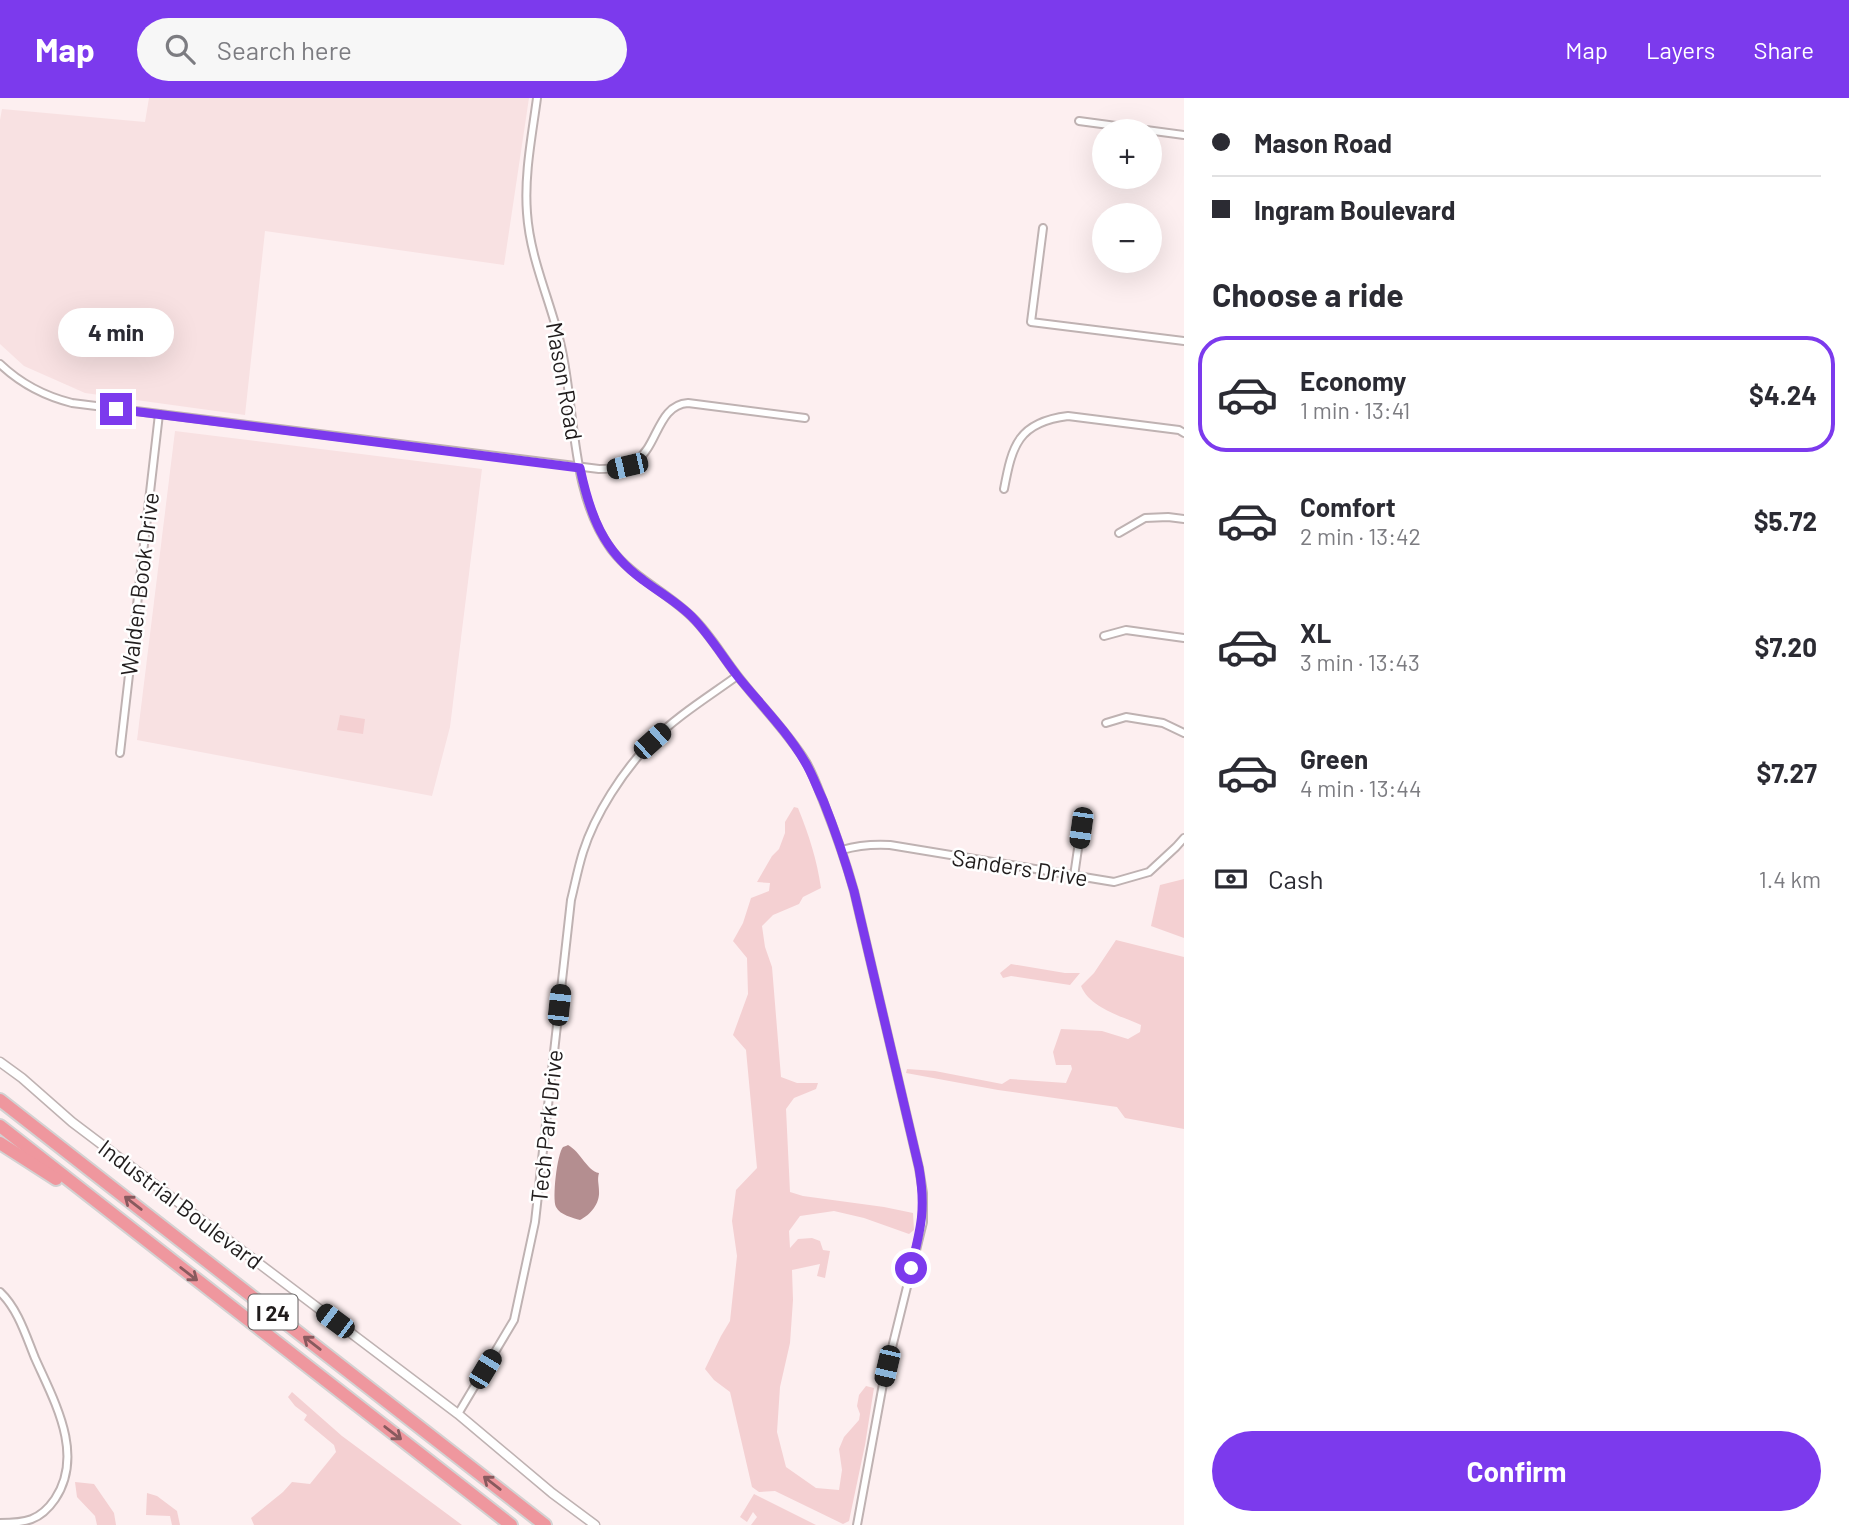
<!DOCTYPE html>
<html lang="en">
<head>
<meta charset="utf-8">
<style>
  body { margin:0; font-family:Barlow,sans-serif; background:#f7f7f7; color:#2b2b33; height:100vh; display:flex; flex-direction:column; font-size:26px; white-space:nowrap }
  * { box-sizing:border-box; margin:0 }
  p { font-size:23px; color:#7c7c81 }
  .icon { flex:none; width:38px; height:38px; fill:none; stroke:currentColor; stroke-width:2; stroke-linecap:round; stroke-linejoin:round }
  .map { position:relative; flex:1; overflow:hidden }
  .sheet { display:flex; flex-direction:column; background:#fff; width:665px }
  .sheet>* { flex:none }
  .hud { display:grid; align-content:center; height:154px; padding:0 28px; background:#fff }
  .buttons { position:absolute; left:1092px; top:21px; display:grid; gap:14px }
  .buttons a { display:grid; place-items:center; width:70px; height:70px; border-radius:50%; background:#fff; box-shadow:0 7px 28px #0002; font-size:35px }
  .end { position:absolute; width:32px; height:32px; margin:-16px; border:9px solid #7c3aed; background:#fff; box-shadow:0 0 0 4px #fff }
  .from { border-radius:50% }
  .bubble { position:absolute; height:49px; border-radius:24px; background:#fff; box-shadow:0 7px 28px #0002; font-size:23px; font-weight:700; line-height:49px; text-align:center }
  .car { position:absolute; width:21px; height:42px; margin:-21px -10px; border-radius:9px; box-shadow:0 0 5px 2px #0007; background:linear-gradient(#222 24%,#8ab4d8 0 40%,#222 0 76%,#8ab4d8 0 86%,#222 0) }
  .hud b { display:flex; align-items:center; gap:24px; height:66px; font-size:26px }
  .hud b+b { border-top:2px solid #e1e1e2 }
  .hud i { width:18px; height:18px; background:#2b2b33 }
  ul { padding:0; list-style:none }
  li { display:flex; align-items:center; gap:21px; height:116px; margin:0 14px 10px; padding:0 14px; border:4px solid transparent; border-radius:28px }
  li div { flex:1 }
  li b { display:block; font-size:26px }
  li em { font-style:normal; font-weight:700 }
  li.selected { border-color:#7c3aed }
  li>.icon { width:63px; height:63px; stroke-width:1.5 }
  h2 { padding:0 28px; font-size:32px; line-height:84px }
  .pay { display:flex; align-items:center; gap:18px; height:77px; padding:0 28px; font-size:26px }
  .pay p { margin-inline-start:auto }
  .action { display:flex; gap:14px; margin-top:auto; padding:14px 28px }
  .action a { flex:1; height:80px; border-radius:42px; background:#7c3aed; color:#fff; font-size:28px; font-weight:700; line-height:80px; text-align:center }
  header { display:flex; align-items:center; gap:42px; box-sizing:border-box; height:98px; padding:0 35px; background:#7c3aed; color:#fff }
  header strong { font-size:33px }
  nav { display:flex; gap:38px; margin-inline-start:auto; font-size:24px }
  .search { width:490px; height:63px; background:#f7f7f7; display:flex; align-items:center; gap:18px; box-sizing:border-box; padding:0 24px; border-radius:38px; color:#7c7c81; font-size:26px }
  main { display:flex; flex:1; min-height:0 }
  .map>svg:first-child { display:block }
  .built { fill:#f8e1e2 }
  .green { fill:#f4d0d2 }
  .water { fill:#b48e90 }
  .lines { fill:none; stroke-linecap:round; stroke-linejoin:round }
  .minor-casing { stroke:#bfb2b2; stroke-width:10 }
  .tertiary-casing { stroke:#bfb2b2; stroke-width:11 }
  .motorway-casing { stroke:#d3d2d2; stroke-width:16 }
  .minor { stroke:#fff; stroke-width:6 }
  .tertiary { stroke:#fff; stroke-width:8 }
  .motorway { stroke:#ef979e; stroke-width:12 }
  .oneway { stroke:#885a5e }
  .route { stroke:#7c3aed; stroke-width:9 }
  .labels { text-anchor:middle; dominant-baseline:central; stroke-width:5; stroke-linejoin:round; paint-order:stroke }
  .shield { fill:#fff; stroke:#646161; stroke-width:2 }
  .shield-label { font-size:21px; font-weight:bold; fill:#211d1d }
  .street-label { font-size:23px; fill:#211d1d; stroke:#fff }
</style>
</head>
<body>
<header>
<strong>Map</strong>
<div class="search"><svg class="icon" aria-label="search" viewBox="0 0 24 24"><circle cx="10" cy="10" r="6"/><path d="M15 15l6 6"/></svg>Search here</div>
<nav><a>Map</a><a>Layers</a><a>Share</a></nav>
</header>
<main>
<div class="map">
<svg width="1184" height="1427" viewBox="0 0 1184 1427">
  <rect width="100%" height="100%" fill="#fdeff0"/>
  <g class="built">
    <path d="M 149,0 L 529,0 L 504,167 L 265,133 L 245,317 L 85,295 L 24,268 L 0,246 L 0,22 L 2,11 L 145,24 Z"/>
    <path d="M 175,333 L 482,371 L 450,629 L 432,698 L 137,642 Z"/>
  </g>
  <g class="green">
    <path d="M 340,617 L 365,621 L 363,636 L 337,632 Z"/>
    <path d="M 794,709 L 798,710 C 809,737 817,762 821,790 L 803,799 L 799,806 L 773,817 L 762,828 L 765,849 L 772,869 L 781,979 L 797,985 L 818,985 L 816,991 L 794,1000 L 786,1011 L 790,1094 L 803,1098 L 884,1109 L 913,1115 L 914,1132 L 909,1136 L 864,1120 L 834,1113 L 800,1118 L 789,1133 L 790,1150 L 798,1141 L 812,1140 L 820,1143 L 823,1152 L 830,1153 L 825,1180 L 817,1178 L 820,1166 L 792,1172 L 793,1202 L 790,1245 L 780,1289 L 777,1334 L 786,1369 L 816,1390 L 839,1392 L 842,1372 L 839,1351 L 844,1339 L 859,1322 L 860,1316 L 857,1308 L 859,1297 L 866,1288 L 874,1290 L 865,1347 L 849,1423 L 843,1426 L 775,1393 L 759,1394 L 752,1389 L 730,1294 L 714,1282 L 705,1271 L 721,1238 L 730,1223 L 737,1158 L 732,1123 L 736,1092 L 757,1070 L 746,952 L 733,937 L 748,896 L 747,860 L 733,843 L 743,825 L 751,800 L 769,793 L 770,785 L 757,784 L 772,758 L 779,751 L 785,735 L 785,724 Z"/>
    <path d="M 1184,781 L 1184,840 L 1151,828 L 1160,787 Z"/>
    <path d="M 1116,842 L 1184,859 L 1184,1031 L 1125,1020 L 1117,1009 L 998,992 L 906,975 L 907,971 L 935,973 L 1002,986 L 1010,981 L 1066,985 L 1072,971 L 1071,967 L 1056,967 L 1053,954 L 1061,931 L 1102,933 L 1128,941 L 1140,934 L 1141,927 C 1121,918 1090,910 1081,888 L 1094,875 Z"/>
    <path d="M 1011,866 L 1065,875 L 1080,875 L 1070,887 L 1011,878 L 1003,880 L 1000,875 Z"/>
    <path d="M 292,1294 L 342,1338 L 462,1427 L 254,1427 L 251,1420 L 283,1394 L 292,1384 L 310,1386 L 336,1354 L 334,1347 L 304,1322 L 307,1317 L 295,1308 L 288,1299 Z"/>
    <path d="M 75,1384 L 94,1386 L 114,1415 L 116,1427 L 97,1427 L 95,1418 L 77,1399 Z"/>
    <path d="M 147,1395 L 157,1398 L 177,1413 L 180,1427 L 172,1427 L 170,1418 L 146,1417 Z"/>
    <path d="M 754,1396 L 816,1427 L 751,1427 L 757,1419 L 753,1414 L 747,1424 L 740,1419 Z"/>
  </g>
  <path class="water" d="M 568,1047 C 581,1054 587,1073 599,1075 C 597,1082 599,1086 599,1093 C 600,1106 590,1117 580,1122 C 573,1120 560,1117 556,1109 C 552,1101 557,1056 563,1049 C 565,1048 567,1048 568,1047 Z"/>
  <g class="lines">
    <g class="minor-casing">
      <g id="minor">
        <path d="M 537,0 C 532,38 524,77 527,115 C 530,161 551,204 561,248 C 576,314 570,395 611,451 C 633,480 667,494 692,519 C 710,536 722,558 737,577 C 759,606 787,633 806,664 C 814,678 819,693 825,708 C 836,736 846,764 854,793 L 919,1070 L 923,1095 L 923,1124 L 883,1286 L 857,1427"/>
        <path d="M 1079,23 L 1184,37"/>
        <path d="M 1043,130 L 1031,224 L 1184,243"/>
        <path d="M 0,266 C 21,286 44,298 72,305 L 599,371 C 611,371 626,370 637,362 C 658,347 658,307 688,305 L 805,320"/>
        <path d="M 1004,391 C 1012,348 1018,324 1068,318 L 1179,332 L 1184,335"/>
        <path d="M 1119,435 L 1145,420 L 1168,419 L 1184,421"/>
        <path d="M 1104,538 L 1126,532 L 1184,540"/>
        <path d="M 1106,625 L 1126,619 L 1163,625 L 1184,635"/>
        <path d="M 120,655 L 159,316"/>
        <path d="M 842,752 C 859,747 872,746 890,747 L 1114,784 L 1149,774 L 1176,749 L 1184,740"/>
        <path d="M 1074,778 L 1081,730"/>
        <path d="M 0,1194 C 18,1211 26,1238 35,1260 C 54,1303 85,1356 55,1401 C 40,1423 25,1425 0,1425"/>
        <path d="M 458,1316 L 514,1222 L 535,1124 L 571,802 C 575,786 578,770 583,754 C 595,716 623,673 651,644 C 677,618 708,599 737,578"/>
      </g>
    </g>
    <g class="tertiary-casing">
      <path id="tertiary" d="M 0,964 L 22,980 L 72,1024 L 458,1316 L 552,1395 L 595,1427"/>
    </g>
    <g class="motorway-casing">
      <g id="motorway">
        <path d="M 0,1002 L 545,1427"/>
        <path d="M 0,1028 L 511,1427"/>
        <path d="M 0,1045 L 56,1081"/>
      </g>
    </g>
    <use href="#minor" class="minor"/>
    <use href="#tertiary" class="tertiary"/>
    <use href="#motorway" class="motorway"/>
  </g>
  <defs><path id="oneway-shaft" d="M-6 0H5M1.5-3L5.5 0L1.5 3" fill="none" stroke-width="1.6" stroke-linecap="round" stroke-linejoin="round" transform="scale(1.75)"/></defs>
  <g class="oneway">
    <use href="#oneway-shaft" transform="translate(133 1105) rotate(-142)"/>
    <use href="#oneway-shaft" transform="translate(189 1176) rotate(38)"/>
    <use href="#oneway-shaft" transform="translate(312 1245) rotate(-142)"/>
    <use href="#oneway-shaft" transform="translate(393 1335) rotate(38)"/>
    <use href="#oneway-shaft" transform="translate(492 1385) rotate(-142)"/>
  </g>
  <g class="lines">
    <path class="route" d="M 116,311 L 580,370 C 590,417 603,453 643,482 C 660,495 679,505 694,521 C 711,539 724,561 739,580 C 761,607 787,633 805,664 C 812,675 817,690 823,702 C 835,732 845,762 854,793 L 919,1070 C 926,1111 921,1130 911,1170"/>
  </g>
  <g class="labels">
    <rect class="shield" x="248.5" y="1196.5" width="49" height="35" rx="5"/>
    <g class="shield-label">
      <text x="273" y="1214">I 24</text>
    </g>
    <g class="street-label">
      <text transform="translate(565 283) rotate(80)">Mason Road</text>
      <text transform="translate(139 486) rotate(-83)">Walden Book Drive</text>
      <text transform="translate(1020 769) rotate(9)">Sanders Drive</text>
      <text transform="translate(546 1028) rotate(-84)">Tech Park Drive</text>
      <text transform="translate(181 1106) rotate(37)">Industrial Boulevard</text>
    </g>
  </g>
</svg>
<div class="buttons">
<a>+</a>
<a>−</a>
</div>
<i class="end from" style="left:911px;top:1170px"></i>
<i class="end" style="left:116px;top:311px"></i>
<div class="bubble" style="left:58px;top:210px;width:116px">4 min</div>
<i class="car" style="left:627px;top:368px;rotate:257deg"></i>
<i class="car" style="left:652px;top:643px;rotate:48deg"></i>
<i class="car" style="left:1081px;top:730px;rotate:188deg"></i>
<i class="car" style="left:559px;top:907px;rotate:6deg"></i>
<i class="car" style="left:335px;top:1223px;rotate:307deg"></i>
<i class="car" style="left:887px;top:1268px;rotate:193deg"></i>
<i class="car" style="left:485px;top:1271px;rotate:31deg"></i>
</div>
<section class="sheet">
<div class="hud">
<b><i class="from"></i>Mason Road</b>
<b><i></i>Ingram Boulevard</b>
</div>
<h2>Choose a ride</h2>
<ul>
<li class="selected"><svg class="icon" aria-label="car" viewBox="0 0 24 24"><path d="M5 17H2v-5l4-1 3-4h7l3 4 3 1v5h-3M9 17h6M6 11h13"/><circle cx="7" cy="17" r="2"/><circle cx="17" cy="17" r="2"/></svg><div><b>Economy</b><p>1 min · 13:41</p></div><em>$4.24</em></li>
<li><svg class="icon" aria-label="car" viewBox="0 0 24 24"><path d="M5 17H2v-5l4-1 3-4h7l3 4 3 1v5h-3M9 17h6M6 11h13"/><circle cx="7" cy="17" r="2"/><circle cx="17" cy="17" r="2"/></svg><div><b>Comfort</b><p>2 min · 13:42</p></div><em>$5.72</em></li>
<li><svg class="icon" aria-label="car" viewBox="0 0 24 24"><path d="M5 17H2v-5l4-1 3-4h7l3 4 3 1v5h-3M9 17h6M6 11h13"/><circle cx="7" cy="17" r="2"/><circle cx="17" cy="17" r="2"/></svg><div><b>XL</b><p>3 min · 13:43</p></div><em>$7.20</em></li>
<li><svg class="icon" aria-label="car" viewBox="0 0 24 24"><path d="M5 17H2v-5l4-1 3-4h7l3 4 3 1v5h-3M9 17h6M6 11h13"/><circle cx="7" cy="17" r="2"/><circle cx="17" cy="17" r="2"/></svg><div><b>Green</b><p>4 min · 13:44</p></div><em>$7.27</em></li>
</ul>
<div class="pay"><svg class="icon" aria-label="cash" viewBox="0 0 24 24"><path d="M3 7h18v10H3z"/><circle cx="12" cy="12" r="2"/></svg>Cash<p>1.4 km</p></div>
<div class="action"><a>Confirm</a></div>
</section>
</main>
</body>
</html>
